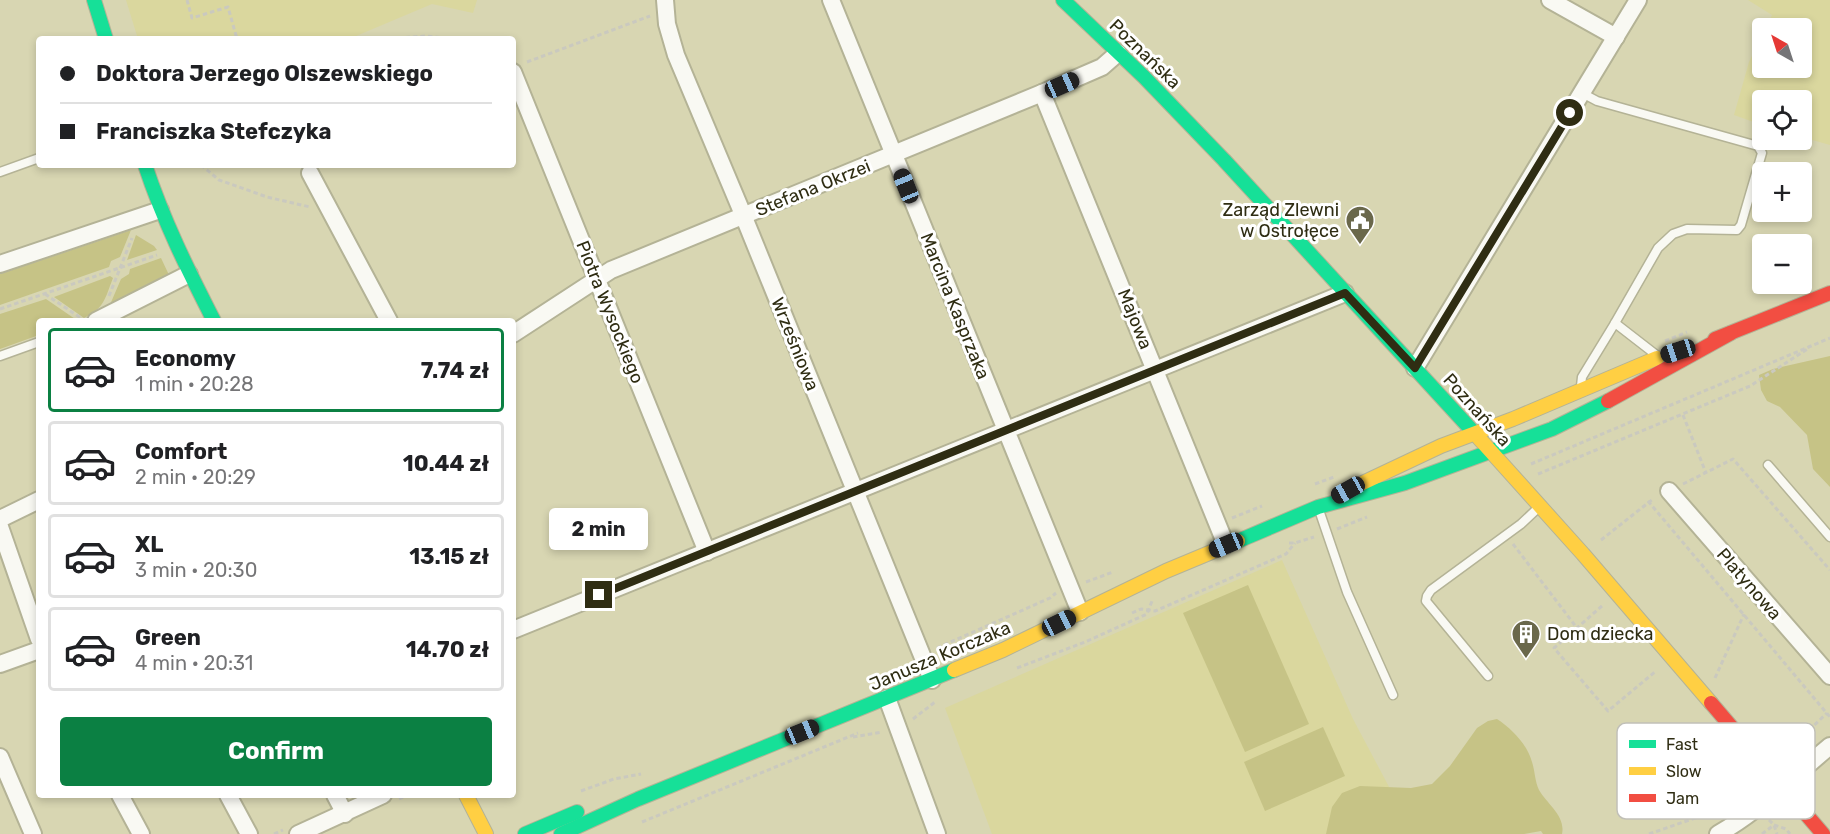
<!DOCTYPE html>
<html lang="en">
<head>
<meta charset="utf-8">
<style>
  body { margin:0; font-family:Rubik,sans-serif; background:#f6f6f6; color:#202124; height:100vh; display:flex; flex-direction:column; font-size:22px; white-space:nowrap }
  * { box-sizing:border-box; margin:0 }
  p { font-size:20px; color:#757577 }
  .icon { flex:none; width:33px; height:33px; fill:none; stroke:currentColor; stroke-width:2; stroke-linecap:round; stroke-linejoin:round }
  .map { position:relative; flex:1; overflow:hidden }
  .details { position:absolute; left:36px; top:318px; width:480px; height:480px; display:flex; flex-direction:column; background:#fff; border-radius:6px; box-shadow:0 3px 9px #0003 }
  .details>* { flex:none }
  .hud { position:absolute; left:36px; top:36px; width:480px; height:132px; border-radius:6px; box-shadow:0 3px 9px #0003; display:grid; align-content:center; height:132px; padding:0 24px; background:#fff }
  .needle { width:39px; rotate:321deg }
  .fabs { position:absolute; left:1752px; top:18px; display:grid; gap:12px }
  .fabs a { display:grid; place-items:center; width:60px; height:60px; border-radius:6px; background:#fff; box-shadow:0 3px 9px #0003; font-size:30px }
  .end { position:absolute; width:27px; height:27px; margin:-14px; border:8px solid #2f2d13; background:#fff; box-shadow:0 0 0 3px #fff }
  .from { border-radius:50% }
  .bubble { position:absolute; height:42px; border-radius:6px; background:#fff; box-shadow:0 3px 9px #0003; font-size:20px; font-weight:700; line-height:42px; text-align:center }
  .car { position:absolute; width:18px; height:36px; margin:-18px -9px; border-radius:8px; box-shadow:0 0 4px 2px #0007; background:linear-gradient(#222 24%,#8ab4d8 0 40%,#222 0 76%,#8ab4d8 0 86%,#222 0) }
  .hud b { display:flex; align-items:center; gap:21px; height:57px; font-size:22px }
  .hud b+b { border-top:2px solid #e0e0e0 }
  .hud i { width:15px; height:15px; background:#202124 }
  ul { padding:10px 0 0; list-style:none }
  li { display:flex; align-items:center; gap:18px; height:84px; margin:0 12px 9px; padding:0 12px; border:3px solid #e0e0e0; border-radius:6px }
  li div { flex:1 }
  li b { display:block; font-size:22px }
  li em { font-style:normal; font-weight:700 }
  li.active { border-color:#0b8043 }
  li>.icon { width:54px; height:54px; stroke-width:1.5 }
  .primary-button { display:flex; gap:12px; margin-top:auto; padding:12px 24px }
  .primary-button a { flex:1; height:69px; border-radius:6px; background:#0b8043; color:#fff; font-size:24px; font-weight:700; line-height:69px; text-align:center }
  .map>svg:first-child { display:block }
  .built { fill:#dad79e }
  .green { fill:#c6c386 }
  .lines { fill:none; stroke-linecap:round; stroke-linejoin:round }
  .lane-casing { stroke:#b4b396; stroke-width:11 }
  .street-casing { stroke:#b4b396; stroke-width:20 }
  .fast-casing { stroke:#b4b396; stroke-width:16 }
  .slow-casing { stroke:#b4b396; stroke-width:16 }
  .jam-casing { stroke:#b4b396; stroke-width:16 }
  .path { stroke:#cac9bf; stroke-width:3; stroke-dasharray:4.5 3; stroke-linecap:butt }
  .lane { stroke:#f9f9f3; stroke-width:8 }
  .street { stroke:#f9f9f3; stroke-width:16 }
  .fast { stroke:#16e098; stroke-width:14 }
  .slow { stroke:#ffcf43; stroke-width:14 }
  .jam { stroke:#f24e42; stroke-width:14 }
  .route { stroke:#2f2d13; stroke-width:8 }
  .labels { text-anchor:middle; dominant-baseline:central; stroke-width:6; stroke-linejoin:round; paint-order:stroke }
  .street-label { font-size:18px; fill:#2f2d13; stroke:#fff }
  .poi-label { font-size:18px; fill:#2f2d13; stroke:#fff; text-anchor:end }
  .key { fill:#fff; stroke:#c1c0b8; stroke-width:1.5 }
  .key-label { font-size:16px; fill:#2f2d13 }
</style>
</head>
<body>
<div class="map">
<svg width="1830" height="834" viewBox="0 0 1830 834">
  <rect width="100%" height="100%" fill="#d8d6b2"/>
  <g class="built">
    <path d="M 126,0 L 477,0 L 473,13 L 432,4 L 349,39 L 138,39 Z"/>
    <path d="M 1748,0 L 1830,0 L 1830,145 L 1802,137 L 1802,100 L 1762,100 L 1762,125 L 1734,115 L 1749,62 L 1762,35 L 1762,68 L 1802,68 L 1802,28 L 1766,28 L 1772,15 Z"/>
    <path d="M 1282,560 L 1353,719 L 1414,834 L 992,834 L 945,708 Z"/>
  </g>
  <g class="green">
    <path d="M 131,230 L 120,257 L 111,261 L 109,267 L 0,305 L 0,274 Z"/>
    <path d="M 136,235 L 154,246 L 157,250 L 127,260 Z"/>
    <path d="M 161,258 L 169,275 L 109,307 L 121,279 L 129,274 L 130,269 Z"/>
    <path d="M 110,276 L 113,278 C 105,298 105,308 84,318 L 54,297 Z"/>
    <path d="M 46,299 L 78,321 L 39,321 L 39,335 L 0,349 L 0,314 Z"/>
    <path d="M 1830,356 L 1830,487 L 1813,469 L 1807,435 L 1780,407 L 1767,401 L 1761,390 L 1759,375 L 1773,369 Z"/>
    <path d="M 1248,585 L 1309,724 L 1245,752 L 1183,613 Z"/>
    <path d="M 1497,719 C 1512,729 1527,744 1532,762 C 1535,771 1535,782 1539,790 C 1547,804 1566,816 1562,834 L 1543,834 L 1541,831 L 1524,834 L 1326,834 L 1332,807 L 1342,793 L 1360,786 L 1411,788 L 1432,784 L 1450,766 L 1477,728 L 1488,721 Z"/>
    <path d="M 1323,727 L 1345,776 L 1265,811 L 1244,762 Z"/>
  </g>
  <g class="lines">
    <g class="lane-casing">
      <g id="lane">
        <path d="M 0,172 L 39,158"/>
        <path d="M 1615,323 L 1655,354"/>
        <path d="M 0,356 L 39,342"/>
        <path d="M 1581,386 L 1582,377 L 1615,323 L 1658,248 L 1673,234 L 1687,229 L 1737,230 L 1741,225 L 1762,153 L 1758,146 L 1597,101 L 1582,93"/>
        <path d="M 1768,465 L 1830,537"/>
        <path d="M 1318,507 L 1347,592 L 1393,695"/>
        <path d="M 1488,676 L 1426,601 L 1427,596 L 1431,590 L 1521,524 L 1538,508"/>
      </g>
    </g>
    <g class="street-casing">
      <g id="street">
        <path d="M 665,0 L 667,24 L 676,55 L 739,205 L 932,680"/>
        <path d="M 831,0 L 1080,612"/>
        <path d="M 1550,0 L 1616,37"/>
        <path d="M 513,72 L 707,552"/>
        <path d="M 1042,93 L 1226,545"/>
        <path d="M 310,173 L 389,321"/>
        <path d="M 0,264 L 160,210"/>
        <path d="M 96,321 L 189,274"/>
        <path d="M 513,334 L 611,270 L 1042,93 L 1102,67 L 1118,53"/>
        <path d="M 1415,368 L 1638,0"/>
        <path d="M 1669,491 L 1830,676"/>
        <path d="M 0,519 L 39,500"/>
        <path d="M 0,527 L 39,639"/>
        <path d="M 513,630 L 1345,293"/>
        <path d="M 0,664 L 39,650"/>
        <path d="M 887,698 L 937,834"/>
        <path d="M 0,757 L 33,834"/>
        <path d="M 120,795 L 141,834"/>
        <path d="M 228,795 L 249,834"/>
        <path d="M 335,795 L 345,814"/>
        <path d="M 298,834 L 383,795"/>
        <path d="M 1718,834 C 1759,811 1794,776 1830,746"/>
      </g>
    </g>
    <g class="fast-casing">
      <g id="fast">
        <path d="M 94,0 L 106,39"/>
        <path d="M 1063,0 L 1144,77 L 1224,160 L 1477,436"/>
        <path d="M 145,165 C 164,222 187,268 214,321"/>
        <path d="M 1238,541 L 1318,507 L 1405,483 L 1552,429 L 1608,401"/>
        <path d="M 525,834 L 577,812"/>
        <path d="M 561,834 L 638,799 L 954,670"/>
      </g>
    </g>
    <g class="slow-casing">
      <g id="slow">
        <path d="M 1477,436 L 1583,554 L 1711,703"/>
        <path d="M 1352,488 L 1441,446 L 1513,419 L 1657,358"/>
        <path d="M 954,670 L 1003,650 L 1166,571 L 1238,541"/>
        <path d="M 466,795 L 486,834"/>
      </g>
    </g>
    <g class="jam-casing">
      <g id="jam">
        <path d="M 1715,339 L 1830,293"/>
        <path d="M 1608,401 L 1731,333"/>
        <path d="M 1711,703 L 1823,834"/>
      </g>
    </g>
    <g class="path">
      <path d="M 187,0 L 192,18 L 228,7 L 237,39"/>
      <path d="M 383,39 L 426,36 L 453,39"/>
      <path d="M 527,62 L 650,16"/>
      <path d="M 201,165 L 219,180 L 267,197 L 310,207"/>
      <path d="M 45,294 L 81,318"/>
      <path d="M 109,296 L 132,238"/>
      <path d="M 0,309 L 157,255"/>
      <path d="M 1665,341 L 1687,332"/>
      <path d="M 1683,415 L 1706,473"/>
      <path d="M 1531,464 L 1830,338"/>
      <path d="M 1538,474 L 1750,386 L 1809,348"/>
      <path d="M 1315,484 L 1334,477"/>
      <path d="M 1683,484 L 1733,459 L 1830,570"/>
      <path d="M 1648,501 L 1830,717"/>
      <path d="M 1232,518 L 1262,506"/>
      <path d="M 1337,529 L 1367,517"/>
      <path d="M 1601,540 L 1653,499"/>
      <path d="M 1289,543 L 1295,543 L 1314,537"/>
      <path d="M 1513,544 L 1577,628"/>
      <path d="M 1086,582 L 1113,572"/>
      <path d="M 1602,606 L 1554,648 L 1608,711 L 1656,671"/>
      <path d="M 1132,613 L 1141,609 L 1155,611 L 1286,554 L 1295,543"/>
      <path d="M 937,648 L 1050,598 L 1056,593"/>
      <path d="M 1017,668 L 1085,642 L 1147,614 L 1152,601"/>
      <path d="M 1715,678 L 1744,614"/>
      <path d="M 913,719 L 935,702"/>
      <path d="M 1705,731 L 1739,789 L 1748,794"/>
      <path d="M 853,737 L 882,732"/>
      <path d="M 1782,756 L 1827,713"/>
      <path d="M 1739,770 L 1748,784"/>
      <path d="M 581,791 L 614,779 L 641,774"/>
      <path d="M 399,799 L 408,795"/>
      <path d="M 1769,820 L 1774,825 L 1777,834"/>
      <path d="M 642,822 L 858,733"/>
      <path d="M 274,834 L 283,830"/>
      <path d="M 1649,834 L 1698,817 L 1747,792"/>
      <path d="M 1762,834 L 1774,825 L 1786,829 L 1790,834"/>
    </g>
    <use href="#lane" class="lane"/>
    <use href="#street" class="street"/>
    <use href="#fast" class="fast"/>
    <use href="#slow" class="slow"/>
    <use href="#jam" class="jam"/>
  </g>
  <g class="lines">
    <path class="route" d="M 599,595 L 1345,293 L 1415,368 L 1570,113"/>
  </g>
  <defs>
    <g id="civic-pin" transform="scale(1.5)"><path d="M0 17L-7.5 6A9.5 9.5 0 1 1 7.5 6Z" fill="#6a684b" stroke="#fff"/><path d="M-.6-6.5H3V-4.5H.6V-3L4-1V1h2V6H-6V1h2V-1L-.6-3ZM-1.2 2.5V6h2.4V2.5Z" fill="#fff"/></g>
    <g id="building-pin" transform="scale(1.5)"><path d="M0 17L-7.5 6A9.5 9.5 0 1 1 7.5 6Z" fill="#6a684b" stroke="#fff"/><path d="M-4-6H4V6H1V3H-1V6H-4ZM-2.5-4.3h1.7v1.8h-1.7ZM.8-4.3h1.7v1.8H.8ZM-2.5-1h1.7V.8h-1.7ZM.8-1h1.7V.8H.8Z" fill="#fff"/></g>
  </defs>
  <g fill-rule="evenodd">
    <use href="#civic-pin" x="1360" y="220"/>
    <use href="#building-pin" x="1526" y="634"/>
  </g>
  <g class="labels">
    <g class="street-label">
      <text transform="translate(1145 54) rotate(44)">Poznańska</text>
      <text transform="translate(813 188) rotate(-22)">Stefana Okrzei</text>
      <text transform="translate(955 306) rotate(68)">Marcina Kasprzaka</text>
      <text transform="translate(610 312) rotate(68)">Piotra Wysockiego</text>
      <text transform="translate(1135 319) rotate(68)">Majowa</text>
      <text transform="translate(795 344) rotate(68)">Wrześniowa</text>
      <text transform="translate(1477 410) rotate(48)">Poznańska</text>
      <text transform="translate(1749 584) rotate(49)">Platynowa</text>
      <text transform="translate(940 656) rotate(-23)">Janusza Korczaka</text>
    </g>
    <g class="poi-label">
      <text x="1339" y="210">Zarząd Zlewni<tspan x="1339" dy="21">w Ostrołęce</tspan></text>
      <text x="1547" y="634" text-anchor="start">Dom dziecka</text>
    </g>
  </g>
  <rect x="1617" y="723" width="198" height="96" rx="9" class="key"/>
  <rect x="1629" y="740" width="27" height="8" fill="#16e098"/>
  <rect x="1629" y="767" width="27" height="8" fill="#ffcf43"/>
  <rect x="1629" y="794" width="27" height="8" fill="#f24e42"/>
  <g class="key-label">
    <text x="1666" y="750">Fast</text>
    <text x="1666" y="777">Slow</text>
    <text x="1666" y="804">Jam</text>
  </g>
</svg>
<div class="fabs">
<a><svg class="needle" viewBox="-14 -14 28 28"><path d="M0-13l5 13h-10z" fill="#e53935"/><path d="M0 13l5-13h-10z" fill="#757577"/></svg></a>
<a><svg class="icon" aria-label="locate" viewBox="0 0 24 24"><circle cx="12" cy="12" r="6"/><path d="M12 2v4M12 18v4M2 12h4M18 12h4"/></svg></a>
<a>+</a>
<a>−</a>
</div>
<i class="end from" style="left:1570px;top:113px"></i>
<i class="end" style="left:599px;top:595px"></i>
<div class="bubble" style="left:549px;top:508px;width:99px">2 min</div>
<i class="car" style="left:1062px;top:85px;rotate:66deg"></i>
<i class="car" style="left:906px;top:186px;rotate:338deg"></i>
<i class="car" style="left:1678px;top:351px;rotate:252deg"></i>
<i class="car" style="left:1348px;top:490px;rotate:241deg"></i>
<i class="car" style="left:1226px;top:545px;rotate:247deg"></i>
<i class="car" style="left:1059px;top:623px;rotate:64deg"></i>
<i class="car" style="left:802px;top:732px;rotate:68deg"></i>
<div class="hud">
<b><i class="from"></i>Doktora Jerzego Olszewskiego</b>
<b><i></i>Franciszka Stefczyka</b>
</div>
<section class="details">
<ul>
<li class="active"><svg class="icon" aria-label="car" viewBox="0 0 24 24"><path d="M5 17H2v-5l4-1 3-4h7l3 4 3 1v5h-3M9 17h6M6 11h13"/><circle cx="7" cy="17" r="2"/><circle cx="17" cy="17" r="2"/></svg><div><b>Economy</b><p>1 min · 20:28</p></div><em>7.74 zł</em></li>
<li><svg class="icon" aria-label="car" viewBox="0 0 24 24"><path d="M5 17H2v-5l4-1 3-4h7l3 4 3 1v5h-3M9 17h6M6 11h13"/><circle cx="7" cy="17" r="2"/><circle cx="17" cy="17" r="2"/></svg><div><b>Comfort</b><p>2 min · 20:29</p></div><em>10.44 zł</em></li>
<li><svg class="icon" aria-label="car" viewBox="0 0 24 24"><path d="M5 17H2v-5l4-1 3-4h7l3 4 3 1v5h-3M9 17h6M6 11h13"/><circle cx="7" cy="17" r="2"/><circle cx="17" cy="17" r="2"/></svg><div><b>XL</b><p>3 min · 20:30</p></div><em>13.15 zł</em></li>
<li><svg class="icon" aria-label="car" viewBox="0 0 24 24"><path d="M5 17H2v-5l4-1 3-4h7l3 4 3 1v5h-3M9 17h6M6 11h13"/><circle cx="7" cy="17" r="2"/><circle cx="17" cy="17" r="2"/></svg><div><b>Green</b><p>4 min · 20:31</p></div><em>14.70 zł</em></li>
</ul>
<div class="primary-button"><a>Confirm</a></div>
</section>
</div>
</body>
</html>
